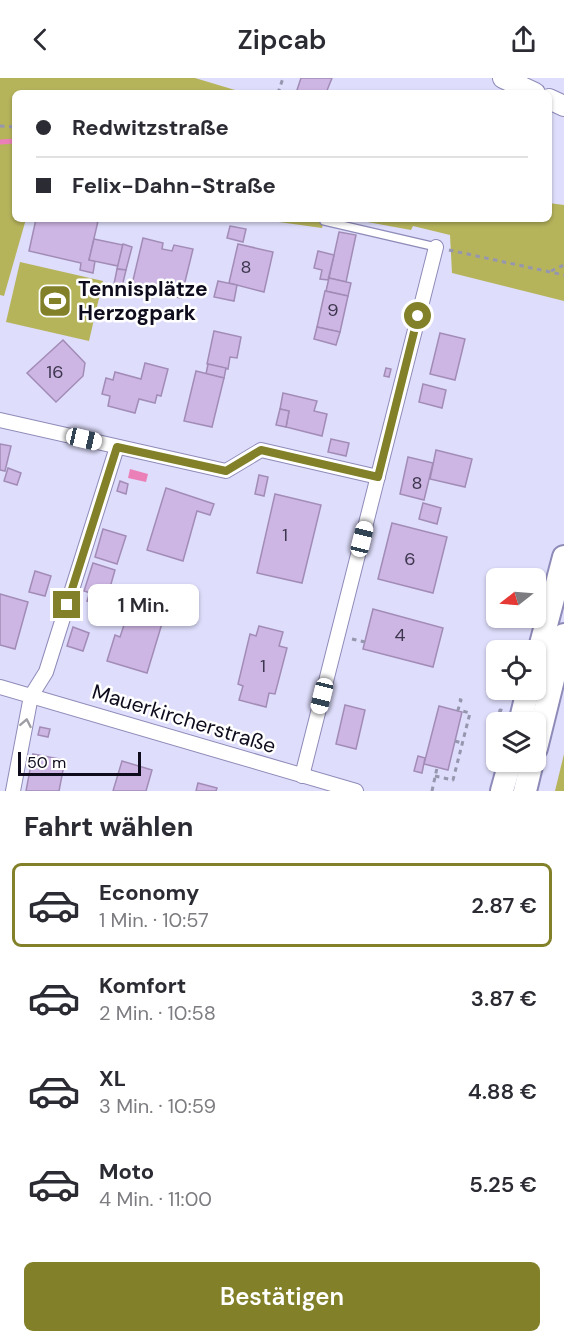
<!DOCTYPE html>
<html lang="de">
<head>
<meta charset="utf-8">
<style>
  body { margin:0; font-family:"DM Sans",sans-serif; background:#f2f2f3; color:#2b2b33; height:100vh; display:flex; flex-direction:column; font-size:22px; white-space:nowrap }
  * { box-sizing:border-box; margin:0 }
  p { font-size:20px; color:#7c7c81 }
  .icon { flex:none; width:33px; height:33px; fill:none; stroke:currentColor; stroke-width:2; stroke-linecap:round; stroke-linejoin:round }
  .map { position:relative; height:713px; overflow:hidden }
  .panel { display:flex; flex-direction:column; background:#fff; flex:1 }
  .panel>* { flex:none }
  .guide { position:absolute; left:12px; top:12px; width:540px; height:132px; border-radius:9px; box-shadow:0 2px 4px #0004; display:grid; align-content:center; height:132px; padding:0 24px; background:#fff }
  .needle { width:39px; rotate:253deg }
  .buttons { position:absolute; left:486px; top:490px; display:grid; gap:12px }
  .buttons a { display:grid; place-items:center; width:60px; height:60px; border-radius:9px; background:#fff; box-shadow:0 2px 4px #0004; font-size:30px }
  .scale { position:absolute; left:18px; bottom:15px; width:123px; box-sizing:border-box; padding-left:6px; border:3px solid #0d0b1c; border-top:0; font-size:16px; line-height:21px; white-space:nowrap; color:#0d0b1c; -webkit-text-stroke:4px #fff; paint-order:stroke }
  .end { position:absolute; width:27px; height:27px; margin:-14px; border:8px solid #828028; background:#fff; box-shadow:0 0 0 3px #fff }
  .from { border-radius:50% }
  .bubble { position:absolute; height:42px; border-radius:9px; background:#fff; box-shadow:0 2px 4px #0004; font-size:20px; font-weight:600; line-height:42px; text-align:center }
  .car { position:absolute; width:18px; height:36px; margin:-18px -9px; border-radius:8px; box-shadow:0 0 4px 2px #0007; background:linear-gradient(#fff 24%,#345 0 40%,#fff 0 76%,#345 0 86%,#fff 0) }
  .guide b { display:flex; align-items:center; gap:21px; height:57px; font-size:22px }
  .guide b+b { border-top:2px solid #e1e1e2 }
  .guide i { width:15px; height:15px; background:#2b2b33 }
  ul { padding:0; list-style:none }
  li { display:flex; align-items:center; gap:18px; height:84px; margin:0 12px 9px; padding:0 12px; border:3px solid transparent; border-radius:9px }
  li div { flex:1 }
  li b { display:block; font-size:22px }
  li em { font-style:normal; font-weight:600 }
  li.on { border-color:#828028 }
  li>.icon { width:54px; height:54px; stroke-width:1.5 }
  h2 { padding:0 24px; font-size:27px; line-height:72px }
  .action { display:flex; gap:12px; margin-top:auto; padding:12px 24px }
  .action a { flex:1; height:69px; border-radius:9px; background:#828028; color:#fff; font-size:24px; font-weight:600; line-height:69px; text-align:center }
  header { display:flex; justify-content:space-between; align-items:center; height:78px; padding:0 24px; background:#fff; font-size:27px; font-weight:600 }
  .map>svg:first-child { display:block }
  .green { fill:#b6b45b }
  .water { fill:#eb80b9 }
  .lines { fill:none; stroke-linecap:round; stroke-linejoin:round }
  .stream { stroke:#eb80b9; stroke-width:5 }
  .building { fill:#cdb6e3; stroke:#a28cb7; stroke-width:1.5 }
  .service-casing { stroke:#8f8bb9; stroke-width:10 }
  .minor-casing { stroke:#8f8bb9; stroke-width:16 }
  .secondary-casing { stroke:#8f8bb9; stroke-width:22 }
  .trunk-casing { stroke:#8f8bb9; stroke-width:26 }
  .path { stroke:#9796af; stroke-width:3; stroke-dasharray:4.5 4.5; stroke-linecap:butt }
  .service { stroke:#fff; stroke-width:7 }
  .minor { stroke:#fff; stroke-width:14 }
  .secondary { stroke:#fff; stroke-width:20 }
  .trunk { stroke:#fff; stroke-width:22 }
  .oneway { stroke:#9e9da4 }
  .route { stroke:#828028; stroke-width:8 }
  .labels { text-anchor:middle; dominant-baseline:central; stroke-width:5; stroke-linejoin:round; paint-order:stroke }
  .number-label { font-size:18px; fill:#3d364e }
  .poi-label { font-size:21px; font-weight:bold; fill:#0d0b1c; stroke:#fff; text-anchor:start }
  .street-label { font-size:21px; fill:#0d0b1c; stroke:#fff }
</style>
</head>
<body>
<header><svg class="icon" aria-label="back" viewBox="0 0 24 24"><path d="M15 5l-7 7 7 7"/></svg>Zipcab<svg class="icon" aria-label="share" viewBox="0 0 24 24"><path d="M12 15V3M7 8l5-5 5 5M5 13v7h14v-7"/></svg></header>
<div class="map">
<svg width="564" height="713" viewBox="0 0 564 713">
  <rect width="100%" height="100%" fill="#deddfb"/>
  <g class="green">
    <path d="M 0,0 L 195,0 L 245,15 L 15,15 L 15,141 L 26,141 L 4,218 L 0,217 Z"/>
    <path d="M 549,125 L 564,127 L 564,223 L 452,195 L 450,157 L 413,148 L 411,152 L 351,141 L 549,141 Z"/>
    <path d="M 257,141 L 324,141 L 322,150 Z"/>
    <path d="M 20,184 L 103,203 L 89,263 L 6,244 Z"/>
    <path d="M 564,676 L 564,713 L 555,713 Z"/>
  </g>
  <path class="water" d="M 130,391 L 148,396 L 146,404 L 128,400 Z"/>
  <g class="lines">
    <path class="stream" d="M 0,64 L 15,63"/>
  </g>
  <g class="building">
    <path d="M 301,0 L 332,0 L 326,15 L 296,15 Z"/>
    <path d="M 36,141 L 89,141 L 98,143 L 89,182 L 95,183 L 93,195 L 80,192 L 81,185 L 29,173 Z"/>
    <path d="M 230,148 L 246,151 L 243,164 L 227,160 Z"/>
    <path d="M 339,154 L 356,157 L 346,204 L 329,200 Z"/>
    <path d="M 143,160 L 163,165 L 162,171 L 172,173 L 174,167 L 193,171 L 181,220 L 155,214 L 153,220 L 130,215 Z"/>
    <path d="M 94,161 L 123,167 L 118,188 L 89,182 Z"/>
    <path d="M 123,166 L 132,169 L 126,192 L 117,191 Z"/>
    <path d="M 238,166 L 273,174 L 264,214 L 229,205 Z"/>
    <path d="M 318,173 L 334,177 L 328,202 L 320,201 L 322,192 L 314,190 Z"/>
    <path d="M 117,191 L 126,192 L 121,213 L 113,211 Z"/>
    <path d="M 329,200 L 351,205 L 348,218 L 326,213 Z"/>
    <path d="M 218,203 L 237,207 L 234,223 L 214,219 Z"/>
    <path d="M 325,213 L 348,218 L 340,254 L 317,249 Z"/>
    <path d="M 317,249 L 340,254 L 336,267 L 314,261 Z"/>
    <path d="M 214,253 L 241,259 L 237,280 L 230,279 L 228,291 L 207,286 Z"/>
    <path d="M 440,255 L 465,261 L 455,302 L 430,296 Z"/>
    <path d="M 63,262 L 85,285 L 83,298 L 56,324 L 27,295 Z"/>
    <path d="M 145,285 L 168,291 L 161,318 L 157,317 L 155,325 L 139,321 L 135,335 L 108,328 L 110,318 L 102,316 L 106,300 L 113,302 L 115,294 L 141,301 Z"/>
    <path d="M 208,286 L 226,290 L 224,300 L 206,296 Z"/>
    <path d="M 386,290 L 391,291 L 389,299 L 384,298 Z"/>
    <path d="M 196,293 L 224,300 L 212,349 L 184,343 Z"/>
    <path d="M 423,306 L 446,312 L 442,330 L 419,324 Z"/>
    <path d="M 283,315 L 317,323 L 314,333 L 327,336 L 322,358 L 286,349 L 289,333 L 280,331 Z"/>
    <path d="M 280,331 L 289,333 L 286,349 L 276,347 Z"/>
    <path d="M 331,361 L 349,365 L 346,378 L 328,374 Z"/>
    <path d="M 0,366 L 11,368 L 5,393 L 0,392 Z"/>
    <path d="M 436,372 L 472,381 L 465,409 L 430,401 Z"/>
    <path d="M 408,379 L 433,385 L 424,422 L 400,416 Z"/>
    <path d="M 8,390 L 21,395 L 17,407 L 4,403 Z"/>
    <path d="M 259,397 L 268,399 L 264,418 L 255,416 Z"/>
    <path d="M 120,403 L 128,406 L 126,416 L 117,413 Z"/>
    <path d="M 166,410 L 214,426 L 210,437 L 197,433 L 183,483 L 147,472 Z"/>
    <path d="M 275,416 L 321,427 L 302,505 L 257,495 Z"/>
    <path d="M 423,425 L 441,430 L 437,446 L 419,441 Z"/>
    <path d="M 392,445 L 447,459 L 433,515 L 378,501 Z"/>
    <path d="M 103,451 L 126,458 L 117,486 L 95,479 Z"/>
    <path d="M 93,485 L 115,492 L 107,520 L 84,513 Z"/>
    <path d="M 35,493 L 51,498 L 45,518 L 29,514 Z"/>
    <path d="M 90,514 L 104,519 L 102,528 L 87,523 Z"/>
    <path d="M 0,516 L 28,524 L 15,571 L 0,567 Z"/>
    <path d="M 127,517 L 167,529 L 147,595 L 107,583 L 115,557 L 120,559 L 125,544 L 120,542 Z"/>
    <path d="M 373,531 L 443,550 L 433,589 L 363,571 Z"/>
    <path d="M 259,548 L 283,554 L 279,568 L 287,570 L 275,616 L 269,615 L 266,629 L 239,622 L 243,608 L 238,606 L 250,556 L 256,558 Z"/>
    <path d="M 73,549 L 89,555 L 83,573 L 67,568 Z"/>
    <path d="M 345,627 L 365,632 L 356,671 L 336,666 Z"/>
    <path d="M 439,628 L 462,634 L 448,692 L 424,686 Z"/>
    <path d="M 40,649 L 50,651 L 48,659 L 38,657 Z"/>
    <path d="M 33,676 L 65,682 L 59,713 L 26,713 Z"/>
    <path d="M 418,678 L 425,680 L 422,695 L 414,693 Z"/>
    <path d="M 122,683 L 152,692 L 146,713 L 113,713 Z"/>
    <path d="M 198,705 L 217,710 L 216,713 L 196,713 Z"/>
  </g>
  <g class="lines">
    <g class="service-casing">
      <path id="service" d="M 324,143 L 436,169"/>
    </g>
    <g class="minor-casing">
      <g id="minor">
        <path d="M 0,342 L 226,393 L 261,372 L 378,399"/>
        <path d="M 0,609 L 356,713"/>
        <path d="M 302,698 L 436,169"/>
        <path d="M 13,713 L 31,618 L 46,594 L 117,369"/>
      </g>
    </g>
    <g class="secondary-casing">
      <g id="secondary">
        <path d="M 503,0 L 535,15"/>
        <path d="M 549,21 L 564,28"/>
      </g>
    </g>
    <g class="trunk-casing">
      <g id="trunk">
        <path d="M 536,585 L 564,479"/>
        <path d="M 520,645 L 528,612"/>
        <path d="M 536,670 L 564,557"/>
        <path d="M 502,713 L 510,684"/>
        <path d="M 525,713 L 532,684"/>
      </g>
    </g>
    <g class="path">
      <path d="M 278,15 L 283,0"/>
      <path d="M 0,48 L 15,49"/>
      <path d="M 449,172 L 564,197"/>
      <path d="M 551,193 L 564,187"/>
      <path d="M 352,561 L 365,564"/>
      <path d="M 496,658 L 493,657 L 500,632 L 504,633"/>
      <path d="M 455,663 L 462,665"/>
      <path d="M 435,698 L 453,702 L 470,635 L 458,632 L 461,622 L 456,621"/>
      <path d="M 432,713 L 437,690"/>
    </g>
    <use href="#service" class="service"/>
    <use href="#minor" class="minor"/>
    <use href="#secondary" class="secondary"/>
    <use href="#trunk" class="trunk"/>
  </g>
  <defs><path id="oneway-chevron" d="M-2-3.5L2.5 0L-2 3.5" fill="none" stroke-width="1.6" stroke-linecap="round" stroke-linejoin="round" transform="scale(1.5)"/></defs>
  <use class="oneway" href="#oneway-chevron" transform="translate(26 645) rotate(-79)"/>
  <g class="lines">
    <path class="route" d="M 67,527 L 117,369 L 226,393 L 261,372 L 378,399 L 418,238"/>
  </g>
  <defs>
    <g id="stadium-square" transform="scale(1.725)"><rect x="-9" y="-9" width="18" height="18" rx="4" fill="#828028" stroke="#fff"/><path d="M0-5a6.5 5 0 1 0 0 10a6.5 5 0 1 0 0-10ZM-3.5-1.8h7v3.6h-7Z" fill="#fff"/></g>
  </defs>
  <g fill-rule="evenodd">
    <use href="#stadium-square" x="55" y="223"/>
  </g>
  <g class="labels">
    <g class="number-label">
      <text x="246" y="189">8</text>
      <text x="333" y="232">9</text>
      <text x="55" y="294">16</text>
      <text x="417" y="405">8</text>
      <text x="285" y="457">1</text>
      <text x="410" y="481">6</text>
      <text x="400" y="557">4</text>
      <text x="263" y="588">1</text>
    </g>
    <g class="poi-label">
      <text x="78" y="211">Tennisplätze<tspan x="78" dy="24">Herzogpark</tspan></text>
    </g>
    <g class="street-label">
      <text transform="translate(184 641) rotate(17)">Mauerkircherstraße</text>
    </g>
  </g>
</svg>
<div class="buttons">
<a><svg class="needle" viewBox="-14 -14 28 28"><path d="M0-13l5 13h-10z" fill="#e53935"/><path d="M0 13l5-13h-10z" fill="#7c7c81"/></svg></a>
<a><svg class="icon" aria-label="locate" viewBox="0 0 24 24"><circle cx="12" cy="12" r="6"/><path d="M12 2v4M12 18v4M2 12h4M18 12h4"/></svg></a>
<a><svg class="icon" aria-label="layers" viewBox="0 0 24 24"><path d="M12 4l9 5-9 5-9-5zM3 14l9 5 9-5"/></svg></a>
</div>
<div class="scale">50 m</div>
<i class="end from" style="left:418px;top:238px"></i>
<i class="end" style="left:67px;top:527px"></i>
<div class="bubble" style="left:88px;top:506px;width:111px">1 Min.</div>
<i class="car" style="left:84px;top:361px;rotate:103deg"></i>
<i class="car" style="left:362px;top:461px;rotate:14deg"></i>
<i class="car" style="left:322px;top:618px;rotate:194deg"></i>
<div class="guide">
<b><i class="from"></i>Redwitzstraße</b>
<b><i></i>Felix-Dahn-Straße</b>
</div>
</div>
<section class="panel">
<h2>Fahrt wählen</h2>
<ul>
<li class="on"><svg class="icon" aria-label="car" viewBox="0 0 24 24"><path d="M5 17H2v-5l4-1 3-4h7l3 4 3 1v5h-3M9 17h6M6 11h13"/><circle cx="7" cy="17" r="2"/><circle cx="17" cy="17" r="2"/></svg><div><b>Economy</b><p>1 Min. · 10:57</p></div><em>2.87 €</em></li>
<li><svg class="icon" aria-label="car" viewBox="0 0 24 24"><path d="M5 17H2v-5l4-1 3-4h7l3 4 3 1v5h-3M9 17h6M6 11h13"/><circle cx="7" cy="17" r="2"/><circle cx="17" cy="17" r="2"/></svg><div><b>Komfort</b><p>2 Min. · 10:58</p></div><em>3.87 €</em></li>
<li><svg class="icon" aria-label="car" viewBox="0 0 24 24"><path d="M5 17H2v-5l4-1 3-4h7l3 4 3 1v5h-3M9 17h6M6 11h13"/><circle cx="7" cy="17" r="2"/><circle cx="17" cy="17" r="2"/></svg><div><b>XL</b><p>3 Min. · 10:59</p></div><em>4.88 €</em></li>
<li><svg class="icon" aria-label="car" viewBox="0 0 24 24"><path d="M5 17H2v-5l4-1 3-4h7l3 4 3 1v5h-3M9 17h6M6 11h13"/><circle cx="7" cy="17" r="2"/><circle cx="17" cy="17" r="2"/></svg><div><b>Moto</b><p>4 Min. · 11:00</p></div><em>5.25 €</em></li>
</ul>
<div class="action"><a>Bestätigen</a></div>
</section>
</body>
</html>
